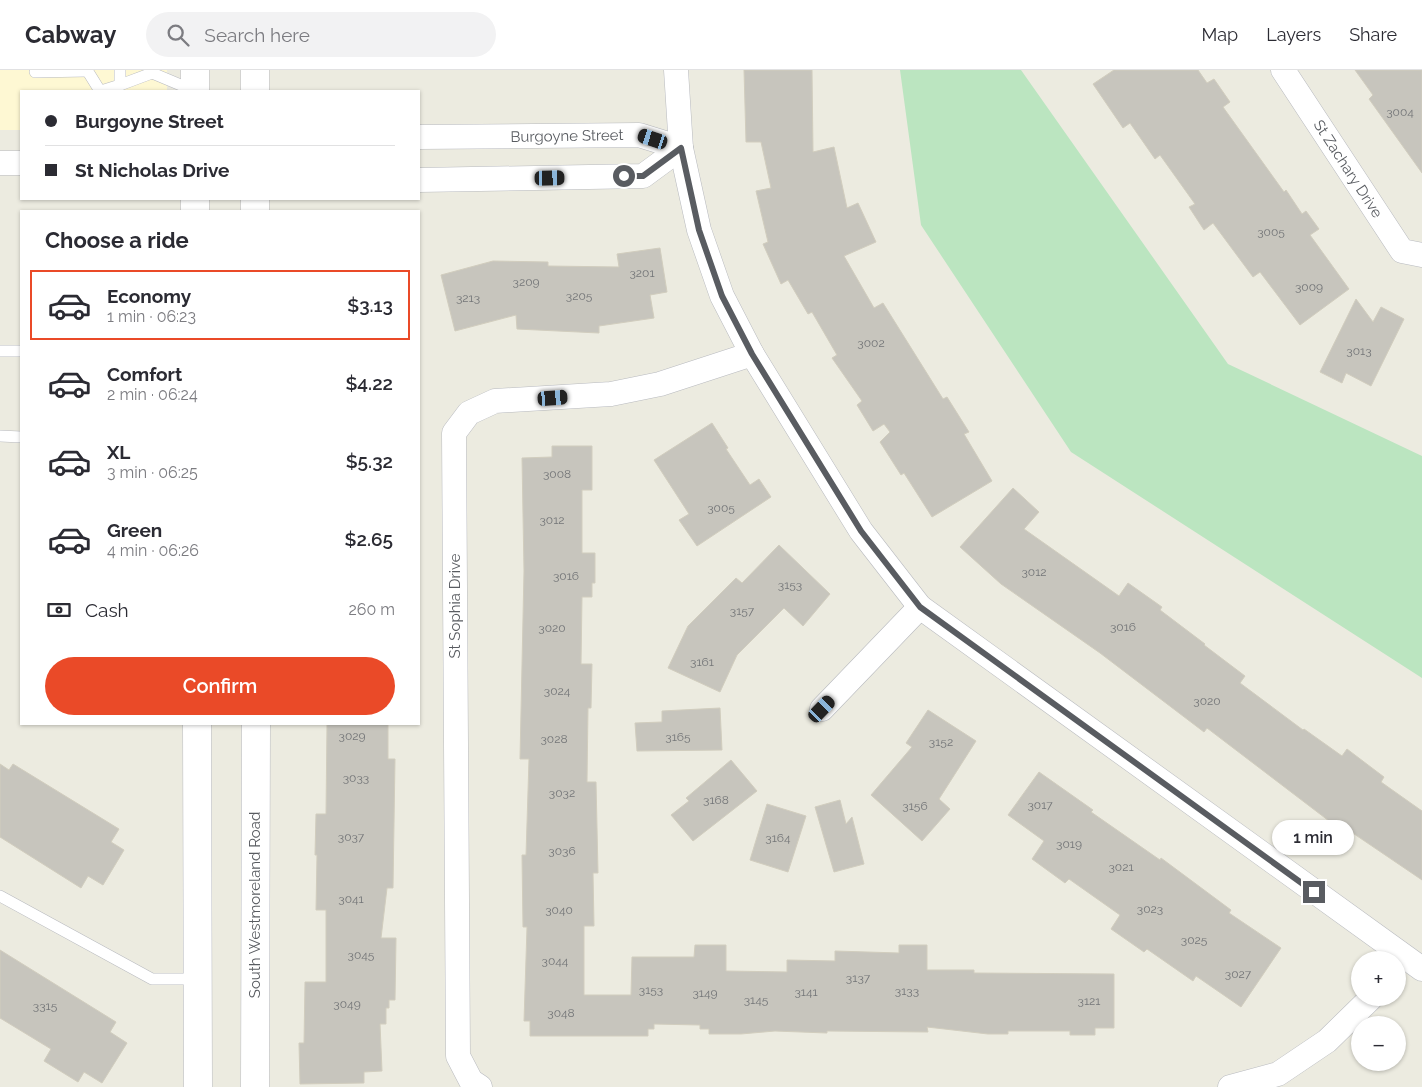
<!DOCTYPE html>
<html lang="en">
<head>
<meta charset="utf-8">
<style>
  body { margin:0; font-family:Raleway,sans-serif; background:#f2f2f3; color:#2b2b33; height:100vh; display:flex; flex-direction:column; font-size:19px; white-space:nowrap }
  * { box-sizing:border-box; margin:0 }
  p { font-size:16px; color:#7c7c81 }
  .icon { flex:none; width:28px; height:28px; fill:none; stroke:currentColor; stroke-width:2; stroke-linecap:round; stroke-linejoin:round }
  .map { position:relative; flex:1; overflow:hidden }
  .sheet { position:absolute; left:20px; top:140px; width:400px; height:515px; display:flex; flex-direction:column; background:#fff; border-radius:0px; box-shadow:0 1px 4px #0004 }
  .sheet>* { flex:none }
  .guide { position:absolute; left:20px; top:20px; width:400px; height:110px; border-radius:0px; box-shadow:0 1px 4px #0004; display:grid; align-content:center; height:110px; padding:0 25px; background:#fff }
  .buttons { position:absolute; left:1351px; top:881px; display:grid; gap:10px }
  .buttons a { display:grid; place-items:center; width:55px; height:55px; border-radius:50%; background:#fff; box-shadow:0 1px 4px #0004; font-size:25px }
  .end { position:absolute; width:22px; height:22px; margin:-11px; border:6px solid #595c61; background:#fff; box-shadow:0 0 0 2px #fff }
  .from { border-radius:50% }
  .bubble { position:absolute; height:35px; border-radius:18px; background:#fff; box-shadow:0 1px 4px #0004; font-size:16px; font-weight:600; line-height:35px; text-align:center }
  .car { position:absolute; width:15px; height:30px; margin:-15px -8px; border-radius:6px; box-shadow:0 0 4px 1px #0007; background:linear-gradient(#222 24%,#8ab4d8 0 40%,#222 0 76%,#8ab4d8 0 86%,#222 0) }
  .guide b { display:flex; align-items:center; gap:18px; height:48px; font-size:19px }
  .guide b+b { border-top:1px solid #e1e1e2 }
  .guide i { width:12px; height:12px; background:#2b2b33 }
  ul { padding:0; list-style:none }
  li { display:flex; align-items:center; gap:15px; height:70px; margin:0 10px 8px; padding:0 15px; border:2px solid transparent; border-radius:0px }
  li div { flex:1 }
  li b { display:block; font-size:19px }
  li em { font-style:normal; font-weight:600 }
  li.active { border-color:#ea4a28 }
  li>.icon { width:45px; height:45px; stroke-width:1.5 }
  h2 { padding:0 25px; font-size:22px; line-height:60px }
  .pay { display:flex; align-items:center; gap:12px; height:55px; padding:0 25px; font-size:19px }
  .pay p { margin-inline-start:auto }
  .primary-button { display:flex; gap:10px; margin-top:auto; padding:10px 25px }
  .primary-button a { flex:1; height:58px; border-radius:30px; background:#ea4a28; color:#fff; font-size:20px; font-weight:600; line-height:58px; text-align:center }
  header { display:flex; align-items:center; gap:30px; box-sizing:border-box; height:70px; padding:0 25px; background:#fff; border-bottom:1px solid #e1e1e2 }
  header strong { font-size:24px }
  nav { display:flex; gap:28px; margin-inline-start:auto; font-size:18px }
  .search { width:350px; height:45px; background:#f2f2f3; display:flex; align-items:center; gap:12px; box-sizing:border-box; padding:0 18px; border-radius:28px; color:#7c7c81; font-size:19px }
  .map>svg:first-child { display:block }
  .commercial { fill:#fef8d3 }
  .green { fill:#bbe5c0 }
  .building { fill:#c7c5bd; stroke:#d1cdbe }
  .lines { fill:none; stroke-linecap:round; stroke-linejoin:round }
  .service-casing { stroke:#b8babf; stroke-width:12 }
  .minor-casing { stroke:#b8babf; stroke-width:25 }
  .secondary-casing { stroke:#b9bbc2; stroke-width:29 }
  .service { stroke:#fff; stroke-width:11 }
  .minor { stroke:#fff; stroke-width:24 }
  .secondary { stroke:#fff; stroke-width:28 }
  .route { stroke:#595c61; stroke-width:6 }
  .labels { text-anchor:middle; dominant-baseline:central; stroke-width:4.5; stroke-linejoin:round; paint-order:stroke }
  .number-label { font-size:12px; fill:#747678 }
  .street-label { font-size:15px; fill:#595c61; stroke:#fff }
</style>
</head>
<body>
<header>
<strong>Cabway</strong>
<div class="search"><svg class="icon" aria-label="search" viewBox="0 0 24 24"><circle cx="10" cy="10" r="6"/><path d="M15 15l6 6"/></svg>Search here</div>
<nav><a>Map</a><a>Layers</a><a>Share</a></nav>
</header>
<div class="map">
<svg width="1422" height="1017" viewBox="0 0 1422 1017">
  <rect width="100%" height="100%" fill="#ecebe0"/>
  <path class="commercial" d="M 0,0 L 167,0 L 167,21 L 21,21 L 21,60 L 0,60 Z"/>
  <path class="green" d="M 900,0 L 1021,0 L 1228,294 L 1422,386 L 1422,608 L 1071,382 L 921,155 Z"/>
  <g class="building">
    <path d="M 744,0 L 812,0 L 813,82 L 834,77 L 847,138 L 858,133 L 876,172 L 844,186 L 874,238 L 883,233 L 943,329 L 947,327 L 969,362 L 964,364 L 992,411 L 932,447 L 904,403 L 901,405 L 880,372 L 890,362 L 884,354 L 873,361 L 857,335 L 862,331 L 832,288 L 837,285 L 812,242 L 808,244 L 788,210 L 781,214 L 763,174 L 768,172 L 756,121 L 771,118 L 761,72 L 746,72 Z"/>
    <path d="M 1114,0 L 1198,0 L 1207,13 L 1214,9 L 1230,32 L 1223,37 L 1284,122 L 1286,120 L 1302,144 L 1306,141 L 1319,159 L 1310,165 L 1349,219 L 1300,255 L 1260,202 L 1253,207 L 1213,153 L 1204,160 L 1189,137 L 1195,134 L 1160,85 L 1155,89 L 1130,53 L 1123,58 L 1093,14 Z"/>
    <path d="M 1355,0 L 1422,0 L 1422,103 L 1369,29 L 1373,25 Z"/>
    <path d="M 660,178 L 667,222 L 650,225 L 654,248 L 599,256 L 599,263 L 517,259 L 516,245 L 455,261 L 441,205 L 493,191 L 548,192 L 548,196 L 619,197 L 617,184 Z"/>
    <path d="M 1356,229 L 1373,252 L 1381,237 L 1404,249 L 1371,316 L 1346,303 L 1342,313 L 1320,302 Z"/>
    <path d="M 712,353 L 728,378 L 726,379 L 750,415 L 759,409 L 771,427 L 697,476 L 679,450 L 689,444 L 654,390 Z"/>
    <path d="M 552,376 L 592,376 L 592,420 L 582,420 L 582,483 L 595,483 L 595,513 L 592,513 L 592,527 L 582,527 L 581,594 L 592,594 L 591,638 L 588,638 L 587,712 L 596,712 L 598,803 L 593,803 L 594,856 L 584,856 L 584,925 L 631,925 L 632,887 L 694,887 L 695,875 L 726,875 L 726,901 L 787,902 L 787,890 L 835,891 L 835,881 L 899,883 L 899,875 L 927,875 L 927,900 L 974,900 L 974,903 L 1114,904 L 1114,958 L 1095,958 L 1095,965 L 1070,965 L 1070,961 L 1008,961 L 1008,964 L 988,964 L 927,957 L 928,962 L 827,961 L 827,963 L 775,961 L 741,964 L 709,964 L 709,959 L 700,959 L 700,955 L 654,954 L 654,959 L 648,959 L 648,966 L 530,966 L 530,951 L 524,951 L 527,857 L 523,857 L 522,785 L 526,785 L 529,689 L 520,689 L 524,501 L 522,388 L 552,387 Z"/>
    <path d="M 1013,418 L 1039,442 L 1024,459 L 1119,526 L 1128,513 L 1162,537 L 1160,540 L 1205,574 L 1204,575 L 1245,606 L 1240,613 L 1303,660 L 1304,659 L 1342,686 L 1347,679 L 1384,707 L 1381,712 L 1422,741 L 1422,810 L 1335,751 L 1333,754 L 1207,658 L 1204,662 L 1100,583 L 1001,514 L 960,477 Z"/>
    <path d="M 779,475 L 830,524 L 803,556 L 784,538 L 737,585 L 720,622 L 668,598 L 688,556 L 736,508 L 742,513 Z"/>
    <path d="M 720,638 L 722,680 L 637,681 L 635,653 L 662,652 L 662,641 Z"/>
    <path d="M 928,640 L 976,671 L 939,729 L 950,739 L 922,771 L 871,725 L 912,677 L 906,673 Z"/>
    <path d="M 327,654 L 388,654 L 388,689 L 395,689 L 393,818 L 387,818 L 381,868 L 396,868 L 395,930 L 389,930 L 389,938 L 386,938 L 386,954 L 380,954 L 382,1001 L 364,1002 L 364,1013 L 300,1014 L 299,973 L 304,973 L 305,912 L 326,912 L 326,840 L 316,840 L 317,785 L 315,785 L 316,744 L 326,744 Z"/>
    <path d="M 731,690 L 757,721 L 693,771 L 671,745 L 689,731 L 686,728 Z"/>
    <path d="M 0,694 L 9,700 L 13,694 L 119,759 L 111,772 L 124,780 L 103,815 L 88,806 L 81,818 L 0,767 Z"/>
    <path d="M 1039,702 L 1093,740 L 1091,742 L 1160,790 L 1161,788 L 1231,840 L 1229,843 L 1281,878 L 1241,937 L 1196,906 L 1193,911 L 1147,879 L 1144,882 L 1111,859 L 1120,845 L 1069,809 L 1065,813 L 1032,789 L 1044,771 L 1008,745 Z"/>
    <path d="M 840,730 L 846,754 L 852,747 L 864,794 L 834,802 L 815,737 Z"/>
    <path d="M 767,734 L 806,746 L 788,802 L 750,790 Z"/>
    <path d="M 0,880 L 116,952 L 110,962 L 127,973 L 102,1013 L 84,1002 L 78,1012 L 44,991 L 51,979 L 0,948 Z"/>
  </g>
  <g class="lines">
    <g class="service-casing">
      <g id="service">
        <path d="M 87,0 L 100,21"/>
        <path d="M 35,2 L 87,1"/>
        <path d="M 152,3 L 195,21"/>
        <path d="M 120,15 L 152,3 L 152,0"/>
        <path d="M 101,21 L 120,15 L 120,0"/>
        <path d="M 0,281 L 21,281"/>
        <path d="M 0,366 L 21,367"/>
        <path d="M 0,826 L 152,909 L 197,909"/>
      </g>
    </g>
    <g class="minor-casing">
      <g id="minor">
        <path d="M 676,0 L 681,78 L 699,160 L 722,226 L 752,284 L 861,461 L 920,537 L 1422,899"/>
        <path d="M 1283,0 L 1402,181 L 1422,185"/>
        <path d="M 419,67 L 639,65 L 681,78"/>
        <path d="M 0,93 L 21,93"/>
        <path d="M 419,110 L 643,106 L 681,78"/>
        <path d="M 822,639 L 920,537"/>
        <path d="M 480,1017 L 471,1011 L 458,986 L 454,363 L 469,343 L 495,331 L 611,324 L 660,314 L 752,284"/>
        <path d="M 1230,1017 L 1278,1004 L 1327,971 L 1371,928"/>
      </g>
    </g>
    <g class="secondary-casing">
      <g id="secondary">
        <path d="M 195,0 L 195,21"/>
        <path d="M 255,0 L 255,21"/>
        <path d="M 195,129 L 195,141"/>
        <path d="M 255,129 L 255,141"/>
        <path d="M 197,654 L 198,1017"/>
        <path d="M 255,1017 L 256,654"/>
      </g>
    </g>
    <use href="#service" class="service"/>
    <use href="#minor" class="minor"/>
    <use href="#secondary" class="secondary"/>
  </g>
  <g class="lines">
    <path class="route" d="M 624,106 L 643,106 L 681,78 L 699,160 L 722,226 L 752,284 L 861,461 L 920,537 L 1314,822"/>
  </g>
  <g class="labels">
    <g class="number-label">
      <text x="1400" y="42">3004</text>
      <text x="1271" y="162">3005</text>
      <text x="642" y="203">3201</text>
      <text x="526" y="212">3209</text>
      <text x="1309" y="217">3009</text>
      <text x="579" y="226">3205</text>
      <text x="468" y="228">3213</text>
      <text x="871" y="273">3002</text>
      <text x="1359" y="281">3013</text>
      <text x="557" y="404">3008</text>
      <text x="721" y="438">3005</text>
      <text x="552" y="450">3012</text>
      <text x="1034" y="502">3012</text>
      <text x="566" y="506">3016</text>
      <text x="790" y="515">3153</text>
      <text x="742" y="541">3157</text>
      <text x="1123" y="557">3016</text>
      <text x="552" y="558">3020</text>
      <text x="702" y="592">3161</text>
      <text x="557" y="621">3024</text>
      <text x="1207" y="631">3020</text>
      <text x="352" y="666">3029</text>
      <text x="678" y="667">3165</text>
      <text x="554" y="669">3028</text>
      <text x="941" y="672">3152</text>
      <text x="356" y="708">3033</text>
      <text x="562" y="723">3032</text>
      <text x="716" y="730">3168</text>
      <text x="1040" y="735">3017</text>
      <text x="915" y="736">3156</text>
      <text x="351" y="767">3037</text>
      <text x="778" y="768">3164</text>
      <text x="1069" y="774">3019</text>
      <text x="562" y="781">3036</text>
      <text x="1121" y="797">3021</text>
      <text x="351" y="829">3041</text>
      <text x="1150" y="839">3023</text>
      <text x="559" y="840">3040</text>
      <text x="1194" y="870">3025</text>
      <text x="361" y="885">3045</text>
      <text x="555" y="891">3044</text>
      <text x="1238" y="904">3027</text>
      <text x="858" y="908">3137</text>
      <text x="651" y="920">3153</text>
      <text x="907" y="921">3133</text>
      <text x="806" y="922">3141</text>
      <text x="705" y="923">3149</text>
      <text x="756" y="930">3145</text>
      <text x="1089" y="931">3121</text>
      <text x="347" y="934">3049</text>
      <text x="45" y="936">3315</text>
      <text x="561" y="943">3048</text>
    </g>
    <g class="street-label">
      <text transform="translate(567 66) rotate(-1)">Burgoyne Street</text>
      <text transform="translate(1348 99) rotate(57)">St Zachary Drive</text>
      <text transform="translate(455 536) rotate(-90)">St Sophia Drive</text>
      <text transform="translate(255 835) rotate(-90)">South Westmoreland Road</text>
    </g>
  </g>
</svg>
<div class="buttons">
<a>+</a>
<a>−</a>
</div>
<i class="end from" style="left:624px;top:106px"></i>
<i class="end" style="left:1314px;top:822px"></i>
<div class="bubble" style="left:1272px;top:750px;width:82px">1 min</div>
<i class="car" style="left:653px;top:69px;rotate:288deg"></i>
<i class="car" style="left:550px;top:108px;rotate:89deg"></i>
<i class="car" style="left:553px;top:328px;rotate:86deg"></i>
<i class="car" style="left:822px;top:639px;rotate:44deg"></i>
<div class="guide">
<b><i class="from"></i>Burgoyne Street</b>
<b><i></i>St Nicholas Drive</b>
</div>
<section class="sheet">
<h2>Choose a ride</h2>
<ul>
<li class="active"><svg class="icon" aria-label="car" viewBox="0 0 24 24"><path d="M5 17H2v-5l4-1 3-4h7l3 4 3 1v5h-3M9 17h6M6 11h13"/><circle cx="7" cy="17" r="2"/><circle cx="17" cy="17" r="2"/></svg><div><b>Economy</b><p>1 min · 06:23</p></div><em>$3.13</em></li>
<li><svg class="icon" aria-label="car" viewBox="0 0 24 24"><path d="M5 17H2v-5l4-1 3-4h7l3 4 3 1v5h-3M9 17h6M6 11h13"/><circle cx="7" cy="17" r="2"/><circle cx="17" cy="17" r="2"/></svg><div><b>Comfort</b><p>2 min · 06:24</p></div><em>$4.22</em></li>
<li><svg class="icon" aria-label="car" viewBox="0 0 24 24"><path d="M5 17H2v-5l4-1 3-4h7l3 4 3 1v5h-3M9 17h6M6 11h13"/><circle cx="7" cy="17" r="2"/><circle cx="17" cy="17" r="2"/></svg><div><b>XL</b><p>3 min · 06:25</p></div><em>$5.32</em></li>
<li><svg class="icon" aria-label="car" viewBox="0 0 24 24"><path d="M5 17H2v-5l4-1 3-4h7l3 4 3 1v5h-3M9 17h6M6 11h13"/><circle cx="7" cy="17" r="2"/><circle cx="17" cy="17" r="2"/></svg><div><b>Green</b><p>4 min · 06:26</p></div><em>$2.65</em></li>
</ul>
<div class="pay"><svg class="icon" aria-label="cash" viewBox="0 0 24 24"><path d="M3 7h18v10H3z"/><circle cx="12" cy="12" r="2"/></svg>Cash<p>260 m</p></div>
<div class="primary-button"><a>Confirm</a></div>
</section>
</div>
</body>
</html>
